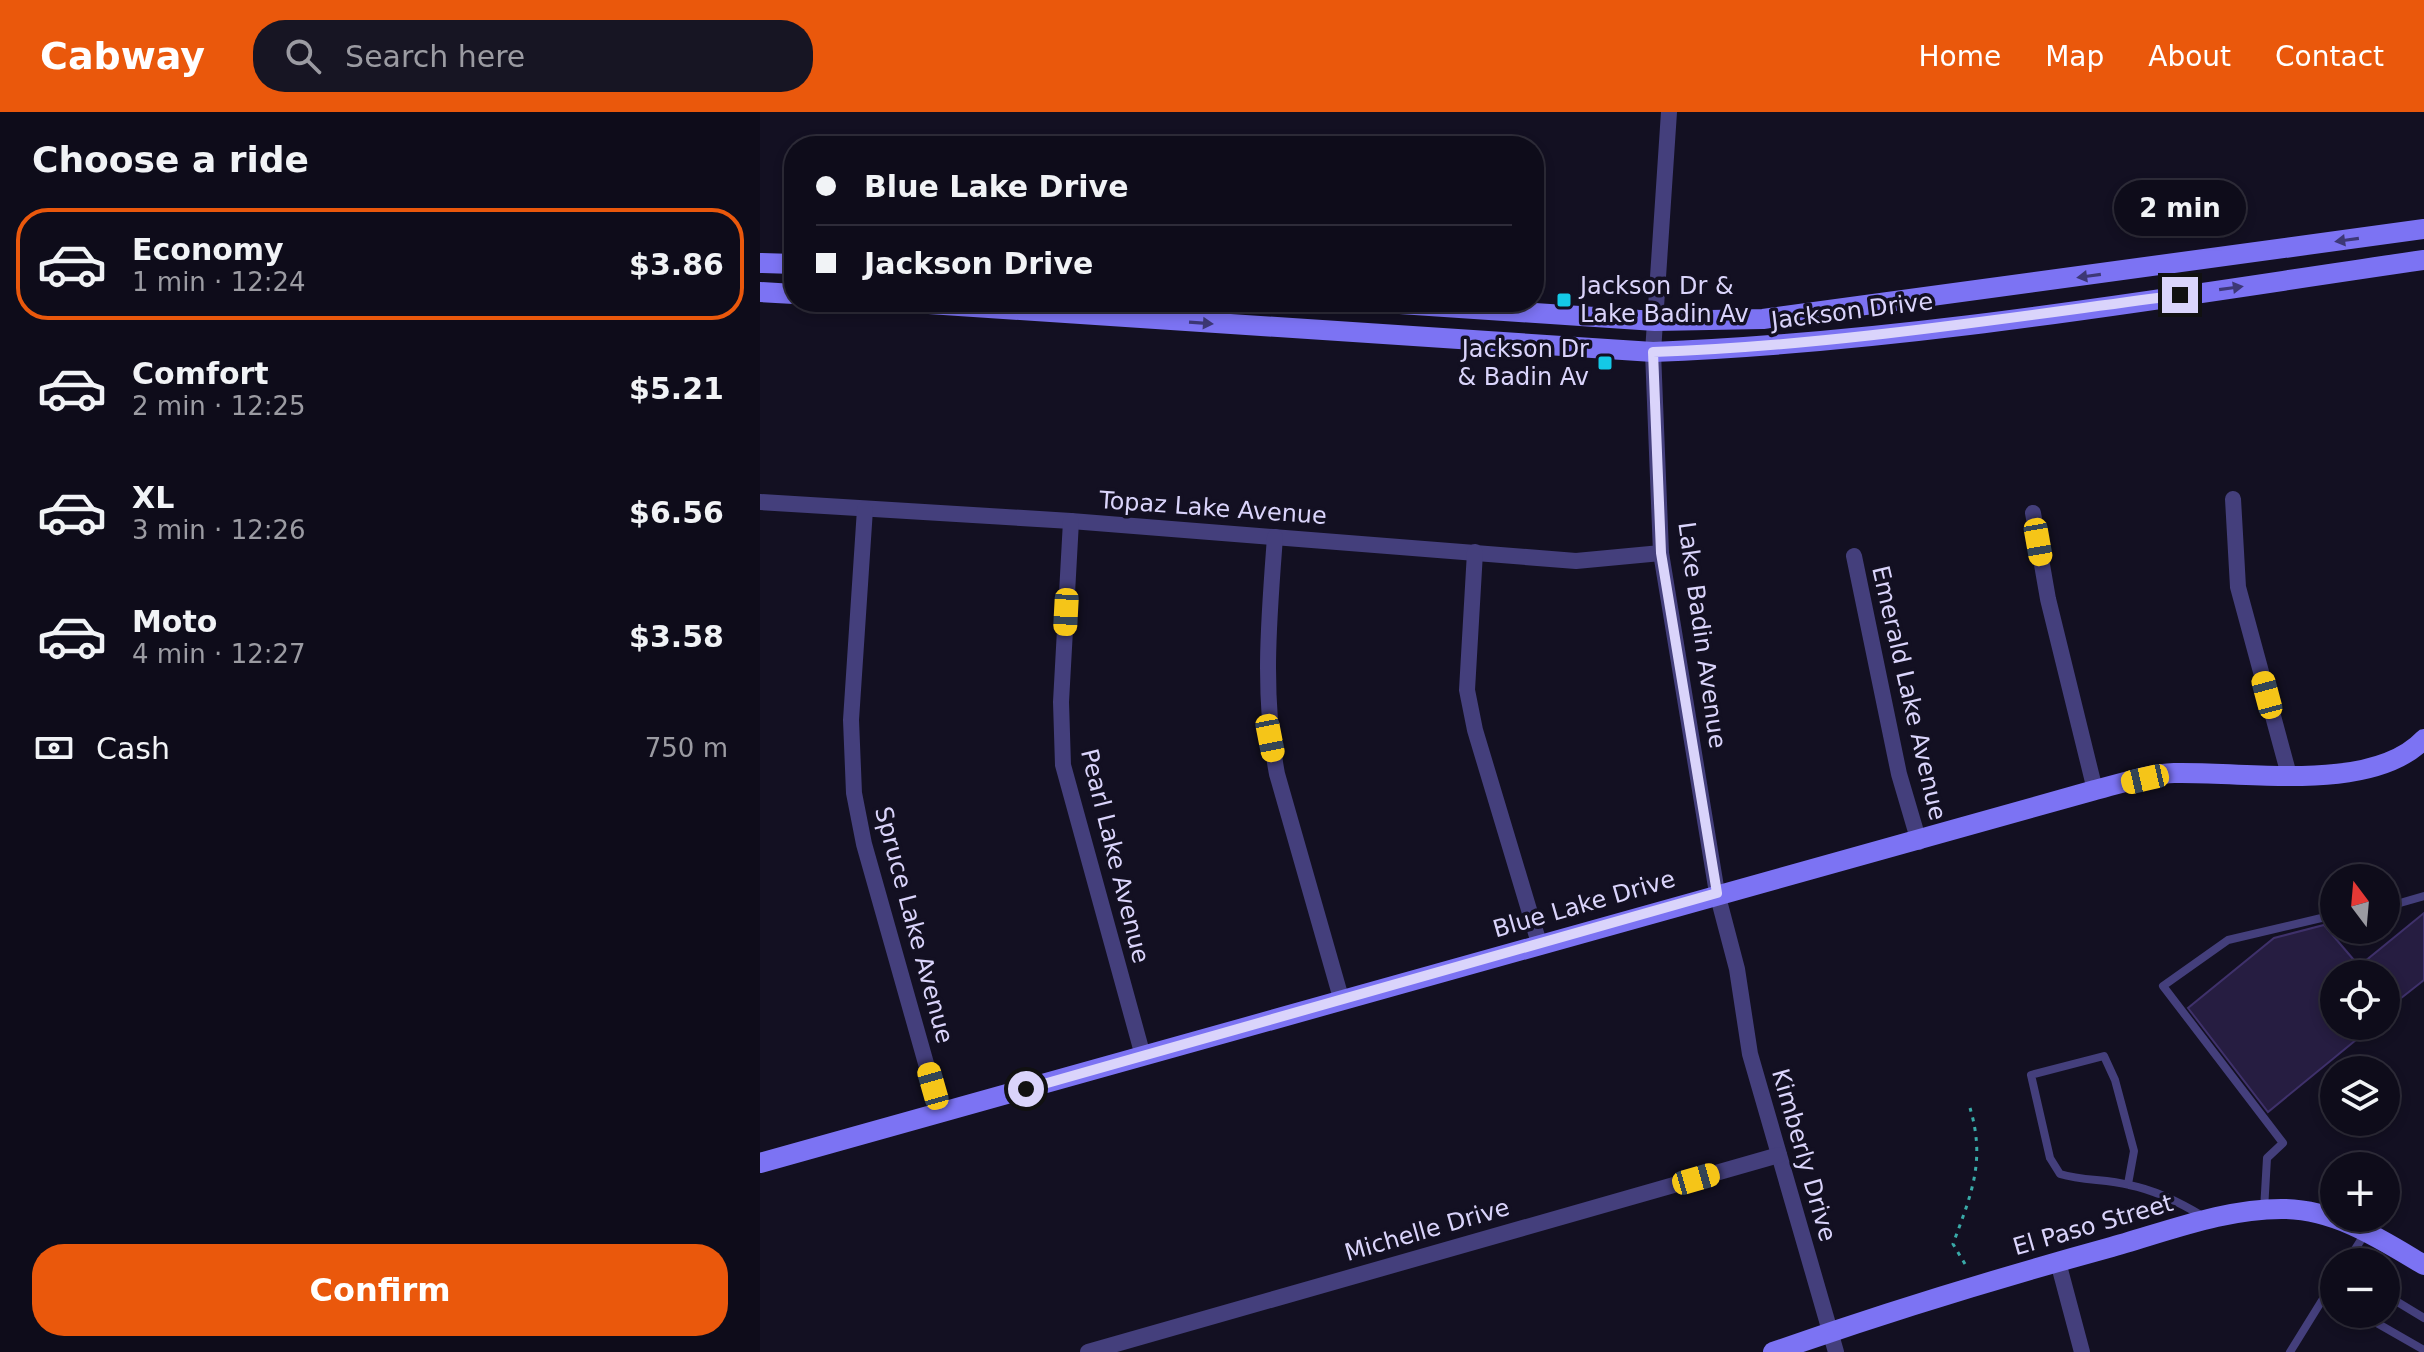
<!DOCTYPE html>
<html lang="en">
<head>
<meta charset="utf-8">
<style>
  body { margin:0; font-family:"DejaVu Sans",sans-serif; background:#171523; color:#f1f3f6; height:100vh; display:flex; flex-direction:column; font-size:30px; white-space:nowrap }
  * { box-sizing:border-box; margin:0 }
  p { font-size:26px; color:#9b9ba2 }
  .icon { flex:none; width:44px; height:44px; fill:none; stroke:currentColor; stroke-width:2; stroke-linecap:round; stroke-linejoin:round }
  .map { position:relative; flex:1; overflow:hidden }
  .sheet { display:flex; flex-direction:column; background:#0e0c1a; width:760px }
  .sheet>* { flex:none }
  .hud { position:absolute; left:24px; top:24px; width:760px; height:176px; border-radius:32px; box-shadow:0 4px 12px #0003,0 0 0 2px #2e2c39; display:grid; align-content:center; height:176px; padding:0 32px; background:#0e0c1a }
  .needle { width:52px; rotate:344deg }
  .controls { position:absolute; left:1560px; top:752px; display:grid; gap:16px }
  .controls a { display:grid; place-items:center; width:80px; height:80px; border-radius:50%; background:#0e0c1a; box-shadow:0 4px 12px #0003,0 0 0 2px #2e2c39; font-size:40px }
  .end { position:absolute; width:36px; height:36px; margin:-18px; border:10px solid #dad4fb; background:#111; box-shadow:0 0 0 4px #111 }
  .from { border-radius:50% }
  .bubble { position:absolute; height:56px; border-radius:28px; background:#0e0c1a; box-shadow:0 4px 12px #0003,0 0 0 2px #2e2c39; font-size:26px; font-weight:600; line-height:56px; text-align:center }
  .car { position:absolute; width:24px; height:48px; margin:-24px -12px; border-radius:10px; box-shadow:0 0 6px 2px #0007; background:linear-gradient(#f5c518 24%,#345 0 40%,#f5c518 0 76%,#345 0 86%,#f5c518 0) }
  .hud b { display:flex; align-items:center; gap:28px; height:76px; font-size:30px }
  .hud b+b { border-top:2px solid #2e2c39 }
  .hud i { width:20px; height:20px; background:#f1f3f6 }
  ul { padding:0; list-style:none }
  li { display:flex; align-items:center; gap:24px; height:112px; margin:0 16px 12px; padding:0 16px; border:4px solid transparent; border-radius:32px }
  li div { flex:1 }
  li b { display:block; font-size:30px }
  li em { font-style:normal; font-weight:600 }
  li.active { border-color:#ea580c }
  li>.icon { width:72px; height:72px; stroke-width:1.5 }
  h2 { padding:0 32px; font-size:36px; line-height:96px }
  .pay { display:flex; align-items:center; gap:20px; height:88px; padding:0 32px; font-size:30px }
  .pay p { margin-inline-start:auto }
  .action { display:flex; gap:16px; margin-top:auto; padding:16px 32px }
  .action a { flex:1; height:92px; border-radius:32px; background:#ea580c; color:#fff; font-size:32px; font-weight:600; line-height:92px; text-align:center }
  header { display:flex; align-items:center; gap:48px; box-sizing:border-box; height:112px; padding:0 40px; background:#ea580c; color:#fff }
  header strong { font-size:38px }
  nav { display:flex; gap:44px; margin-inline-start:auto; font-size:28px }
  .search { width:560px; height:72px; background:#171523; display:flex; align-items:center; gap:20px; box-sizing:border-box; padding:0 28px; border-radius:32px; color:#9b9ba2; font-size:30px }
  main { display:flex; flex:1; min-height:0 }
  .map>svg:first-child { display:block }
  .building { fill:#261d41; stroke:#3f316b; stroke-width:2 }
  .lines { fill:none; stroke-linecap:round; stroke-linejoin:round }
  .path { stroke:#39aaa8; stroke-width:3; stroke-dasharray:4 6; stroke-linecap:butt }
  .lane { stroke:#443f7c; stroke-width:8 }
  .street { stroke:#443f7c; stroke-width:16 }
  .secondary { stroke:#7c73f3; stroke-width:20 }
  .oneway { fill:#3d3876 }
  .route { stroke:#dad4fb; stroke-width:10 }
  .poi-dot { fill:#14c9e7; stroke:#131022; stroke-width:3 }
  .labels { text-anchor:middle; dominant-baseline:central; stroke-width:7; stroke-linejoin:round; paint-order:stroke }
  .poi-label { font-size:24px; fill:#dad4fb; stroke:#131022; text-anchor:start }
  .street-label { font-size:24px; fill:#dad4fb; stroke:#131022 }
</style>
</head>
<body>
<header>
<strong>Cabway</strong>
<div class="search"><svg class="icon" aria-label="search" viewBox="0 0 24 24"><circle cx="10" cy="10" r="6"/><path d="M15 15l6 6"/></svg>Search here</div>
<nav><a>Home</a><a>Map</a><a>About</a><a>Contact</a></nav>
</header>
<main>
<section class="sheet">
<h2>Choose a ride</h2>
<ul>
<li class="active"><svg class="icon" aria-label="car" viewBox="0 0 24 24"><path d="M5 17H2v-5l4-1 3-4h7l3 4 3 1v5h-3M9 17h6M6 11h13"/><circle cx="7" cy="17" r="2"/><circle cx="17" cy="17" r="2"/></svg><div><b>Economy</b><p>1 min · 12:24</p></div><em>$3.86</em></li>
<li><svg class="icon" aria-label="car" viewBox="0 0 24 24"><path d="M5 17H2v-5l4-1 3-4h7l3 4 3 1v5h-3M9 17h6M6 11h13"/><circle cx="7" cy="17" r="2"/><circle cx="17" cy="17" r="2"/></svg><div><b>Comfort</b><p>2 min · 12:25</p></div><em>$5.21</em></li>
<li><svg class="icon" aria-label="car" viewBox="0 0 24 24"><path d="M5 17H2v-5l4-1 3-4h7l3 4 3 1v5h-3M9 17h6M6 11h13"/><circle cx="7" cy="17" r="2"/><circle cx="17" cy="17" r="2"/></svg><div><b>XL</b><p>3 min · 12:26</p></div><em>$6.56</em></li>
<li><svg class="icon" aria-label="car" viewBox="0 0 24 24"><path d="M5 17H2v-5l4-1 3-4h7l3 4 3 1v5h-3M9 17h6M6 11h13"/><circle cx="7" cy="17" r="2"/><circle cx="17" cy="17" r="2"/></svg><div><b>Moto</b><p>4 min · 12:27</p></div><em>$3.58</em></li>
</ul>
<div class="pay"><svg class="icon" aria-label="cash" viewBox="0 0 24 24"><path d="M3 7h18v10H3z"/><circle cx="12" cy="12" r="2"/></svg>Cash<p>750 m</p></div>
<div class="action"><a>Confirm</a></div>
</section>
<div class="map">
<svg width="1664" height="1240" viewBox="0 0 1664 1240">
  <rect width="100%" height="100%" fill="#131022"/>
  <path class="building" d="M 1664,801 L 1664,868 L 1626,898 L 1626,862 L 1574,862 L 1574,914 L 1613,914 L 1508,1000 L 1428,896 L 1514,826 L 1564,813 L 1599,854 Z"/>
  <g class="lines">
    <path class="path" d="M 1205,1152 L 1193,1132 C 1211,1083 1226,1049 1210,996"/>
    <g class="lane">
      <path d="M 1626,795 L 1664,784"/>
      <path d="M 1368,1072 L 1374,1039 L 1355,968 L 1344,944 L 1271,963 L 1290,1046 L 1300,1062 C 1323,1069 1346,1067 1369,1073 C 1395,1078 1421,1091 1444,1105"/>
      <path d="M 1504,1098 L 1507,1046 L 1523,1031 L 1403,874 L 1468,828 L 1574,803"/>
      <path d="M 1587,1150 L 1606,1120"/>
      <path d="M 1626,1183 L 1664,1206"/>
      <path d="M 1601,1202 L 1664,1238"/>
      <path d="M 1530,1240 L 1574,1169"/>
    </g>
    <g class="street">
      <path d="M 909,0 L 893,240 L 901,441 L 957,781 L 977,857 L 990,942 L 1076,1240"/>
      <path d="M 1473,387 L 1478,475 L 1529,663"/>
      <path d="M 0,390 L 311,409 L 816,449 L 901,441"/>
      <path d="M 105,397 L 91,608 L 94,681 L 104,732 L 180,1001"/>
      <path d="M 1273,401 L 1288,487 L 1335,678"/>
      <path d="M 311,409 L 301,590 L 303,653 L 383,944"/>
      <path d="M 515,425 C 509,505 502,582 517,662 L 581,886"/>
      <path d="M 715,440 L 707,578 L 715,618 L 779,831"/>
      <path d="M 1094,444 L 1139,662 L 1159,730"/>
      <path d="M 1298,1150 L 1322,1240"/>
      <path d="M 328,1240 L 1019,1043"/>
    </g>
    <g class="secondary">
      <path d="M 0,151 L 34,152"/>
      <path d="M 0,180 L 34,182"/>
      <path d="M 139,190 L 893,240 C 1151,230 1408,185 1664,148"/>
      <path d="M 610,190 L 895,209 L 1003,207 L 1664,117"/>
      <path d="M 0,1051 L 1335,678 C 1360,672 1388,662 1414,661 C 1483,659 1612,682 1664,627"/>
      <path d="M 1013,1240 C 1124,1201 1235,1167 1348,1136 C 1406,1120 1465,1096 1525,1097 C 1577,1098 1622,1128 1664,1153"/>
    </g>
  </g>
  <defs><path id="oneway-solid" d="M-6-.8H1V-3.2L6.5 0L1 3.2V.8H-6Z" transform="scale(2)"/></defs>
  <g class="oneway">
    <use href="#oneway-solid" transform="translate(1587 128) rotate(172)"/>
    <use href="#oneway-solid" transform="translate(1329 164) rotate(172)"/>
    <use href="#oneway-solid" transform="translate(1471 176) rotate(-8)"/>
    <use href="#oneway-solid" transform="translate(441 211) rotate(4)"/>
  </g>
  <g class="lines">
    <path class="route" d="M 266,977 L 957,781 L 901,441 L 893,240 C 1070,234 1245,206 1420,183"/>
  </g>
  <g class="poi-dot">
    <rect x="796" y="180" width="16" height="16" rx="4"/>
    <rect x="837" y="243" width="16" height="16" rx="4"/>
  </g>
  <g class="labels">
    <g class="poi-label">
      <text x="820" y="174">Jackson Dr &amp;<tspan x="820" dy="28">Lake Badin Av</tspan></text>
      <text x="829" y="237" text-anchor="end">Jackson Dr<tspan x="829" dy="28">&amp; Badin Av</tspan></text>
    </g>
    <g class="street-label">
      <text transform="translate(1092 199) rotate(-7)">Jackson Drive</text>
      <text transform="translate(453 396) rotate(4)">Topaz Lake Avenue</text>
      <text transform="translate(942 523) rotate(82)">Lake Badin Avenue</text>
      <text transform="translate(1149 581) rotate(77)">Emerald Lake Avenue</text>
      <text transform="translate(355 744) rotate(76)">Pearl Lake Avenue</text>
      <text transform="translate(824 792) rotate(-16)">Blue Lake Drive</text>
      <text transform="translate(154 813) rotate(75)">Spruce Lake Avenue</text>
      <text transform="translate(1044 1043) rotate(74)">Kimberly Drive</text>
      <text transform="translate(1333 1113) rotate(-16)">El Paso Street</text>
      <text transform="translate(667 1118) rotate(-16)">Michelle Drive</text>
    </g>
  </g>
</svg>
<div class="controls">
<a><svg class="needle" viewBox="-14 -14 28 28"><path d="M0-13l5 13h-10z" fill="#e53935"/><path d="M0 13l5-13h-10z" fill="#9b9ba2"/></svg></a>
<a><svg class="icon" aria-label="locate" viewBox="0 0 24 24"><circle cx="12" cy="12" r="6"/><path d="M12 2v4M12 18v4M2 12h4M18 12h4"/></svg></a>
<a><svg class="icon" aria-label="layers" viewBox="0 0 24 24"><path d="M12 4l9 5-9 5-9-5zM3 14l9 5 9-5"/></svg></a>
<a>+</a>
<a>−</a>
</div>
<i class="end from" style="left:266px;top:977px"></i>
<i class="end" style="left:1420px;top:183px"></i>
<div class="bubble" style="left:1354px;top:68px;width:132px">2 min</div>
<i class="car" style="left:1278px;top:430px;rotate:170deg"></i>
<i class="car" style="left:306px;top:500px;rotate:183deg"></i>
<i class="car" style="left:1507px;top:583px;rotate:345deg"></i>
<i class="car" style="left:510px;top:626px;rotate:169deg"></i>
<i class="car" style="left:1385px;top:667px;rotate:257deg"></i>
<i class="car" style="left:173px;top:974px;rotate:344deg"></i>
<i class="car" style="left:936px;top:1067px;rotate:74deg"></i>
<div class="hud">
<b><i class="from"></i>Blue Lake Drive</b>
<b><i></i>Jackson Drive</b>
</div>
</div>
</main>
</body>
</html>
